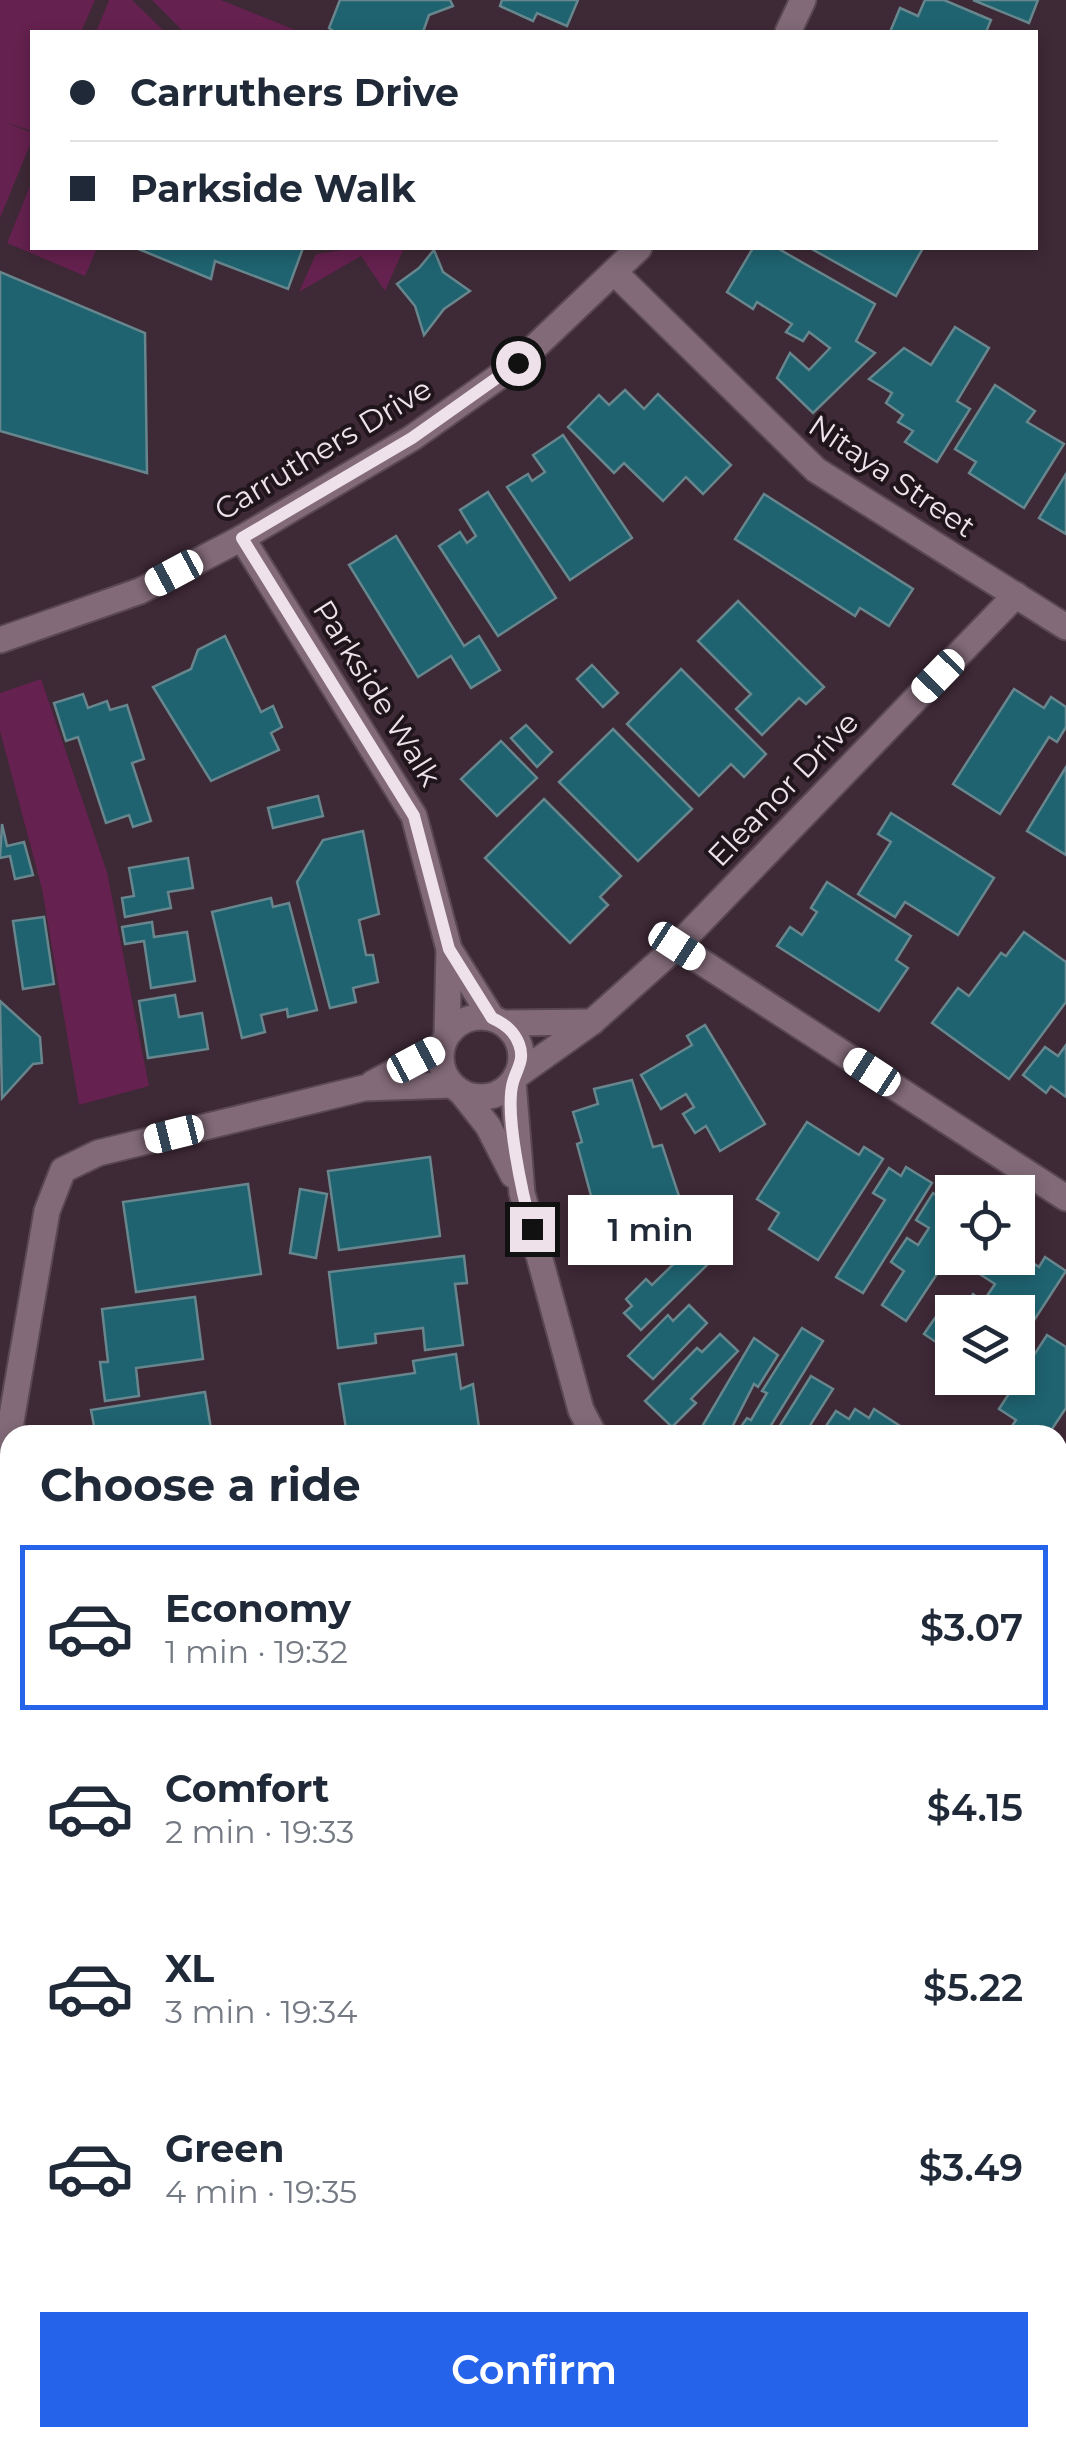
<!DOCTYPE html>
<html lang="en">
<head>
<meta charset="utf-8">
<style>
  body { margin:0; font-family:Montserrat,sans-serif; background:#f2f2f3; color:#1f2937; height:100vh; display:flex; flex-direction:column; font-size:38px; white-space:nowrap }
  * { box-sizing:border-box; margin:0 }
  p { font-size:32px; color:#747a83 }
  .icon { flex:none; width:55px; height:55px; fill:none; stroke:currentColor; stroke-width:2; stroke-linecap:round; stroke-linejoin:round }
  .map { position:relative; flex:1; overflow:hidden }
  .sheet { position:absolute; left:0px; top:1425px; width:1068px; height:1022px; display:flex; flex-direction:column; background:#fff; border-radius:30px 30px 0 0; box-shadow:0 5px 15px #0003 }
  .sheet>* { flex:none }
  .guide { position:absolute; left:30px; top:30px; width:1008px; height:220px; border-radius:0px; box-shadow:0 5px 15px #0003; display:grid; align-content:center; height:220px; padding:0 40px; background:#fff }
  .buttons { position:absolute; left:935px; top:1175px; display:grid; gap:20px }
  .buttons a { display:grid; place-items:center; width:100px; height:100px; border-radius:0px; background:#fff; box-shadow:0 5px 15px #0003; font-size:50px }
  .end { position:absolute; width:45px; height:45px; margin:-22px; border:12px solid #efe1e9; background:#111; box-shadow:0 0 0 5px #111 }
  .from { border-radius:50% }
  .bubble { position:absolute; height:70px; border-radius:0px; background:#fff; box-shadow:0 5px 15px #0003; font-size:32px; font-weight:600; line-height:70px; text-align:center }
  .car { position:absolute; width:30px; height:60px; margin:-30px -15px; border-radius:12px; box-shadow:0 0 8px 2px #0007; background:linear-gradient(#fff 24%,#345 0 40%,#fff 0 76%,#345 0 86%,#fff 0) }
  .guide b { display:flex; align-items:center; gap:35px; height:95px; font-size:38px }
  .guide b+b { border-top:2px solid #e0e1e3 }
  .guide i { width:25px; height:25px; background:#1f2937 }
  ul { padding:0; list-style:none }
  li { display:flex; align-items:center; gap:30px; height:165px; margin:0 20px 15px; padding:0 20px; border:5px solid transparent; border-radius:0px }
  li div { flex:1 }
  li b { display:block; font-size:38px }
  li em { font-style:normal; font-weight:600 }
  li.active { border-color:#2563eb }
  li>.icon { width:90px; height:90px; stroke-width:1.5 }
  h2 { padding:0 40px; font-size:45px; line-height:120px }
  .cta { display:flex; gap:20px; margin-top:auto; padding:20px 40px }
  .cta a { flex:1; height:115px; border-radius:0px; background:#2563eb; color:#fff; font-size:40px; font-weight:600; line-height:115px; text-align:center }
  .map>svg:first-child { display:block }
  .green { fill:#65214f }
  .building { fill:#1f6370; stroke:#67868d; stroke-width:2.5 }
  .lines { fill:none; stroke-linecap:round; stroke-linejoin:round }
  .minor-casing { stroke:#594752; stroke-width:29 }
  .minor { stroke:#826a78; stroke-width:25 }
  .route { stroke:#efe1e9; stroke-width:12 }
  .labels { text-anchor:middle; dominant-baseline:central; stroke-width:8; stroke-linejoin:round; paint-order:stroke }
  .street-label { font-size:30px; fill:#efe1e9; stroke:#1f151b }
</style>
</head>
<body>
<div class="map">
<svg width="1066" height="2446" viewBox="0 0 1066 2446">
  <rect width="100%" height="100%" fill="#3e2936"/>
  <g class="green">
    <path d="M 0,0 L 95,0 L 81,32 L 32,32 L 32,131 L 7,123 L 32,133 L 32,140 L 0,218 Z"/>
    <path d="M 109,0 L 132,0 L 165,32 L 96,32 Z"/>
    <path d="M 152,0 L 221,0 L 300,32 L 184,32 Z"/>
    <path d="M 32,181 L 32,248 L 97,248 L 85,276 L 7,243 Z"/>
    <path d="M 358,248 L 404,248 L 385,291 L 361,256 L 299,292 L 316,254 Z"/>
    <path d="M 41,679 L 107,872 L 149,1086 L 79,1105 L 42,889 L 0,731 L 0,693 Z"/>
  </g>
  <g class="building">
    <path d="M 340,0 L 450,0 L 453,6 L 429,15 L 423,32 L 335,32 L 329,28 Z"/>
    <path d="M 502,0 L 578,0 L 567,26 L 537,13 L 533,21 L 500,6 Z"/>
    <path d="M 925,0 L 944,0 L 991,20 L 986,32 L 890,32 L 900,8 L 918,16 Z"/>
    <path d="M 973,0 L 1038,0 L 1029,23 Z"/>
    <path d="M 136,248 L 303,248 L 288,289 L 215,261 L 211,279 Z"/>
    <path d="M 753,248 L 777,248 L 875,304 L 856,341 L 875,353 L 813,413 L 777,378 L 790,353 L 809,370 L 830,348 L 809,332 L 803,341 L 786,332 L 792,324 L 757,302 L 753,309 L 727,292 Z"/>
    <path d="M 810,248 L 923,248 L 896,296 Z"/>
    <path d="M 434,250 L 443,272 L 470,291 L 444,309 L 424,335 L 415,306 L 397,284 L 419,268 Z"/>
    <path d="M 0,272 L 145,333 L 147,473 L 0,431 Z"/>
    <path d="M 955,327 L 989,348 L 957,401 L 970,409 L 937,462 L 905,442 L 913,431 L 898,422 L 903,415 L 886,403 L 892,393 L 869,379 L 904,348 L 931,365 Z"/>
    <path d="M 995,385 L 1035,411 L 1027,422 L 1064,444 L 1024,508 L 969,473 L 976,462 L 955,449 Z"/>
    <path d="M 625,390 L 644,409 L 658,394 L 731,465 L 703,494 L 686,477 L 663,501 L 624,463 L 614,473 L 568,427 L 599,395 L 609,405 Z"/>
    <path d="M 563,435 L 632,538 L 570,580 L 507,487 L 528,474 L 532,481 L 545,472 L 533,455 Z"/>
    <path d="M 1066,474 L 1066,534 L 1039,518 Z"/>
    <path d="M 488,492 L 556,598 L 498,636 L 439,546 L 460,532 L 467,543 L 476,536 L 460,510 Z"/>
    <path d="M 764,494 L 913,589 L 889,626 L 860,608 L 855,616 L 735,539 Z"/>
    <path d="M 396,536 L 464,646 L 479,636 L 500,670 L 471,688 L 451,656 L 418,677 L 349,565 Z"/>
    <path d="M 738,601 L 824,687 L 806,704 L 799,698 L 762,735 L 736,709 L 751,694 L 698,641 Z"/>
    <path d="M 225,636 L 261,712 L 273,706 L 282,727 L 271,733 L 279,750 L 211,781 L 153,687 L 191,669 L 198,650 Z"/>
    <path d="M 592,665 L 618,693 L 603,707 L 577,679 Z"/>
    <path d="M 681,669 L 766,754 L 744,777 L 731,764 L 699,796 L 627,724 Z"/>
    <path d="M 1014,689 L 1044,708 L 1051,697 L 1066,707 L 1066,727 L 1057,742 L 1049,737 L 1000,814 L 953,784 Z"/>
    <path d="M 83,694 L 88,708 L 107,701 L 110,710 L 127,705 L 144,759 L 132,763 L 151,821 L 133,827 L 129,815 L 106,823 L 78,737 L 66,741 L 54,703 Z"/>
    <path d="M 526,725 L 552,752 L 537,767 L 511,738 Z"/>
    <path d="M 613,729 L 692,809 L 638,861 L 559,782 Z"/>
    <path d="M 501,741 L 537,778 L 497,816 L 461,779 Z"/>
    <path d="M 1066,767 L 1066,855 L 1027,831 Z"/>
    <path d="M 318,796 L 323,816 L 273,828 L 268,808 Z"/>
    <path d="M 544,799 L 621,876 L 600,897 L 608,905 L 570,943 L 485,858 Z"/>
    <path d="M 891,813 L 994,878 L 958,935 L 905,902 L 895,917 L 858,894 L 891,842 L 878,834 Z"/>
    <path d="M 2,824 L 7,846 L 24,842 L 33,875 L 15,879 L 10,856 L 0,858 Z"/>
    <path d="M 363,831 L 379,914 L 359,920 L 366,955 L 373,955 L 378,982 L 353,988 L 356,1002 L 330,1008 L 297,882 L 323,840 Z"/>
    <path d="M 188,858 L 193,888 L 168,892 L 171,908 L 125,917 L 122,898 L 134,896 L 129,868 Z"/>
    <path d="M 827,882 L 911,936 L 896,960 L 908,968 L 879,1011 L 777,946 L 790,927 L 802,935 L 817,912 L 811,908 Z"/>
    <path d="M 271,898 L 273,907 L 289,903 L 317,1010 L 288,1017 L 287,1009 L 261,1015 L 265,1032 L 242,1038 L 212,912 Z"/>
    <path d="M 44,917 L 54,984 L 23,989 L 13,921 Z"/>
    <path d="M 152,922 L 154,937 L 187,932 L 195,981 L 151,988 L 144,941 L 125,944 L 122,927 Z"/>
    <path d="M 1024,932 L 1066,962 L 1066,1002 L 1009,1079 L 932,1023 L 958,988 L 969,996 L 1001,953 L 1006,956 Z"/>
    <path d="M 175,995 L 179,1017 L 202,1013 L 208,1049 L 148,1058 L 139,1001 Z"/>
    <path d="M 0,1001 L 40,1037 L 42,1063 L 33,1064 L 2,1098 Z"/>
    <path d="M 705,1025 L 765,1124 L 720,1151 L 706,1126 L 695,1133 L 683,1114 L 694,1107 L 686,1094 L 661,1109 L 641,1075 L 692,1045 L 687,1036 Z"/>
    <path d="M 1066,1045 L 1066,1097 L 1051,1086 L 1046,1093 L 1023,1075 L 1045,1047 L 1058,1056 Z"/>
    <path d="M 632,1080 L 653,1147 L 662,1145 L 680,1199 L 669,1204 L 676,1229 L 653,1252 L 609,1262 L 577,1144 L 582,1142 L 573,1112 L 598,1104 L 594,1089 Z"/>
    <path d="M 807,1122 L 859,1155 L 864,1147 L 883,1159 L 818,1260 L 769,1229 L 779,1213 L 757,1199 Z"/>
    <path d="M 430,1157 L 440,1236 L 339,1250 L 328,1171 Z"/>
    <path d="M 906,1167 L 932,1183 L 863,1293 L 836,1277 L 885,1200 L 873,1193 L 889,1168 L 901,1176 Z"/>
    <path d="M 248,1184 L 261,1274 L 136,1292 L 123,1202 Z"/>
    <path d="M 300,1189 L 327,1194 L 316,1258 L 290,1253 Z"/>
    <path d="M 933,1193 L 945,1201 L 952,1195 L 952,1251 L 906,1321 L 882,1305 L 904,1271 L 891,1262 L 907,1238 L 918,1245 L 929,1228 L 916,1220 Z"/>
    <path d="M 690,1248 L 707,1265 L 641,1330 L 624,1313 L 632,1306 L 626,1299 L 646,1279 L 652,1285 Z"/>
    <path d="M 1018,1253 L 1039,1267 L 1045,1257 L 1066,1271 L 1018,1345 L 1018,1312 L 952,1312 L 952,1353 L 924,1334 L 946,1302 L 961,1312 L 973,1294 L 983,1302 L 995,1284 L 969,1267 L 975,1258 L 1018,1258 Z"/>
    <path d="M 464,1256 L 467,1283 L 455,1284 L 463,1345 L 425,1350 L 423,1328 L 375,1334 L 376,1343 L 338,1348 L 329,1272 Z"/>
    <path d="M 195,1297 L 203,1359 L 136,1368 L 139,1396 L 105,1401 L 100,1362 L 108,1362 L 102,1309 Z"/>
    <path d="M 689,1305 L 707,1323 L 653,1379 L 628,1356 L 668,1315 L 673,1321 Z"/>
    <path d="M 802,1328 L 823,1341 L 765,1435 L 735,1435 L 747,1418 L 751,1420 L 767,1393 L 762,1391 Z"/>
    <path d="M 720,1334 L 738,1351 L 691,1399 L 696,1403 L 672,1427 L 645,1401 L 697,1348 L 702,1352 Z"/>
    <path d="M 1047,1335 L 1066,1347 L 1066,1408 L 1048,1435 L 1013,1435 L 1008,1432 L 1016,1420 L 999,1409 Z"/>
    <path d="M 754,1338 L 778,1355 L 758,1387 L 754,1384 L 728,1435 L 697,1435 Z"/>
    <path d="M 456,1354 L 461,1389 L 473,1384 L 480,1435 L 347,1435 L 339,1384 L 415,1373 L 413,1361 Z"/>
    <path d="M 811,1376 L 833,1389 L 804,1435 L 774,1435 Z"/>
    <path d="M 205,1392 L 212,1435 L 87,1435 L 86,1427 L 94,1426 L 91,1410 Z"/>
    <path d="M 855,1409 L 869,1418 L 874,1409 L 914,1435 L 820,1435 L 836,1411 L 849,1419 Z"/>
    <path d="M 1066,1622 L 1066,1705 L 1058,1701 L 1058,1635 Z"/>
    <path d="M 0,1702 L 10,1720 L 10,1769 L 0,1774 Z"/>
    <path d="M 10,1781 L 10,1880 L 0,1886 L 0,1786 Z"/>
    <path d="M 1058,1885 L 1066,1889 L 1066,2017 L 1058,2013 Z"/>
    <path d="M 10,1894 L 10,1953 L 0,1958 L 0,1900 Z"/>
    <path d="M 1058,2097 L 1066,2101 L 1066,2150 L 1059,2167 Z"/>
    <path d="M 0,2156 L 10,2160 L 10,2229 L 0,2225 Z"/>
    <path d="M 1058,2246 L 1066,2250 L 1066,2272 L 1058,2292 Z"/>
    <path d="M 0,2259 L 10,2263 L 10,2351 L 0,2347 Z"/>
    <path d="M 0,2360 L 10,2364 L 10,2413 L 3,2410 L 0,2418 Z"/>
    <path d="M 137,2438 L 209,2438 L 227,2446 L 134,2446 Z"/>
    <path d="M 522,2438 L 568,2438 L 565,2446 L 536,2446 Z"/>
    <path d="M 587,2438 L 641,2438 L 637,2446 L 583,2446 Z"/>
    <path d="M 711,2438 L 767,2438 L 763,2446 L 707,2446 Z"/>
    <path d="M 777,2438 L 822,2438 L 818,2446 L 773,2446 Z"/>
    <path d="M 829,2438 L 843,2438 L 862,2446 L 825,2446 Z"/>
  </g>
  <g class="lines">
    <g class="minor-casing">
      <g id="minor">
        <path d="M 788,32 L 803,0"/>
        <path d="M 614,272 L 816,470 L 1066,627"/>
        <path d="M 242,538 L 414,816 L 449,949 L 447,1034"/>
        <path d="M 0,640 L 140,591 L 242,538 L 412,438 L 518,363 L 639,248"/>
        <path d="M 677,946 L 1066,1198"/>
        <path d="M 449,949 L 492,1018"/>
        <circle cx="481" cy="1057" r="40"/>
        <path d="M 503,1023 L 592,1022"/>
        <path d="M 516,1076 L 592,1022 L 677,946 L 1016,595"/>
        <path d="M 513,1082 L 522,1193 L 581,1410 L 594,1435"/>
        <path d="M 373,1083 L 441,1047"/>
        <path d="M 462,1093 L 488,1126 L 513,1175"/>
        <path d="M 0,1486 L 47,1211 L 63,1170 L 98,1153 L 364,1088 L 451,1085"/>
        <path d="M 0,1543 L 10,1574"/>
        <path d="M 1058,1796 L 1066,1800"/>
        <path d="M 1058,2415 L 1066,2395"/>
        <path d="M 1015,2438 L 1034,2446"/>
        <path d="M 80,2446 L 84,2438"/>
      </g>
    </g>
    <use href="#minor" class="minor"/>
  </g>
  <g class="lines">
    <path class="route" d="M 518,363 L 412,438 L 242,538 L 414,816 L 449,949 L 492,1018 C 505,1024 514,1031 519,1044 C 525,1060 517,1068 513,1082 C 504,1113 523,1197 532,1229"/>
  </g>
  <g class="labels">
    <g class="street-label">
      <text transform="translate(323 449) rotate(-31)">Carruthers Drive</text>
      <text transform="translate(892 476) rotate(34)">Nitaya Street</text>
      <text transform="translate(377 693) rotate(58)">Parkside Walk</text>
      <text transform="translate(783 789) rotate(-46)">Eleanor Drive</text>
    </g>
  </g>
</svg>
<div class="buttons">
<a><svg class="icon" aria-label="locate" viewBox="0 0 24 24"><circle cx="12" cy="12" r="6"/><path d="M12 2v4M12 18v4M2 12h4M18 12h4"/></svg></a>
<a><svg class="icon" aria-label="layers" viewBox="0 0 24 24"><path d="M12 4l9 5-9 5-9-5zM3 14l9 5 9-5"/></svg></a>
</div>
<i class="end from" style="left:518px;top:363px"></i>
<i class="end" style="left:532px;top:1229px"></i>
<div class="bubble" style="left:568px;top:1195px;width:165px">1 min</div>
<i class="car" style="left:174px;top:573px;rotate:242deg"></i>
<i class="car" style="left:938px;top:676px;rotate:224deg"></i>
<i class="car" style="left:677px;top:946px;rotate:123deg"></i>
<i class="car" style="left:416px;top:1060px;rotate:62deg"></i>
<i class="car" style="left:872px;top:1072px;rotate:303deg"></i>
<i class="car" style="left:174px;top:1134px;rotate:256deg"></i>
<div class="guide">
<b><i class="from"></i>Carruthers Drive</b>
<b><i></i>Parkside Walk</b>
</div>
<section class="sheet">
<h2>Choose a ride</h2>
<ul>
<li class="active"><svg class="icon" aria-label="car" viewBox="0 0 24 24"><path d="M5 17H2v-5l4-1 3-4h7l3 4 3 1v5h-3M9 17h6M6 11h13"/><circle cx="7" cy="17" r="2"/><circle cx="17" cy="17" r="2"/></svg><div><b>Economy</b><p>1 min · 19:32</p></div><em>$3.07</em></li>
<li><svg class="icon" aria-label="car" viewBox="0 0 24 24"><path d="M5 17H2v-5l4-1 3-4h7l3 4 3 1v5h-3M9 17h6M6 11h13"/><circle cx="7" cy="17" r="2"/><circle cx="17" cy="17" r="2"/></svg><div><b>Comfort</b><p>2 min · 19:33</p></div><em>$4.15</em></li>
<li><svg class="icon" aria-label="car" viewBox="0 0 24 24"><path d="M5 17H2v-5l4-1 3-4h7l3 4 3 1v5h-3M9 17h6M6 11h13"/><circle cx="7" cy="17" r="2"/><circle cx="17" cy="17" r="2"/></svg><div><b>XL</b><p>3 min · 19:34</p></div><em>$5.22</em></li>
<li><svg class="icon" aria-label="car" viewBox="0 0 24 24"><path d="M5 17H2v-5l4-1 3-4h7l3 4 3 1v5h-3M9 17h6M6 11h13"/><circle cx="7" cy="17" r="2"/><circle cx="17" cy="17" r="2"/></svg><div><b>Green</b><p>4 min · 19:35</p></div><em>$3.49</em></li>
</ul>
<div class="cta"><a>Confirm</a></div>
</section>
</div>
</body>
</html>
